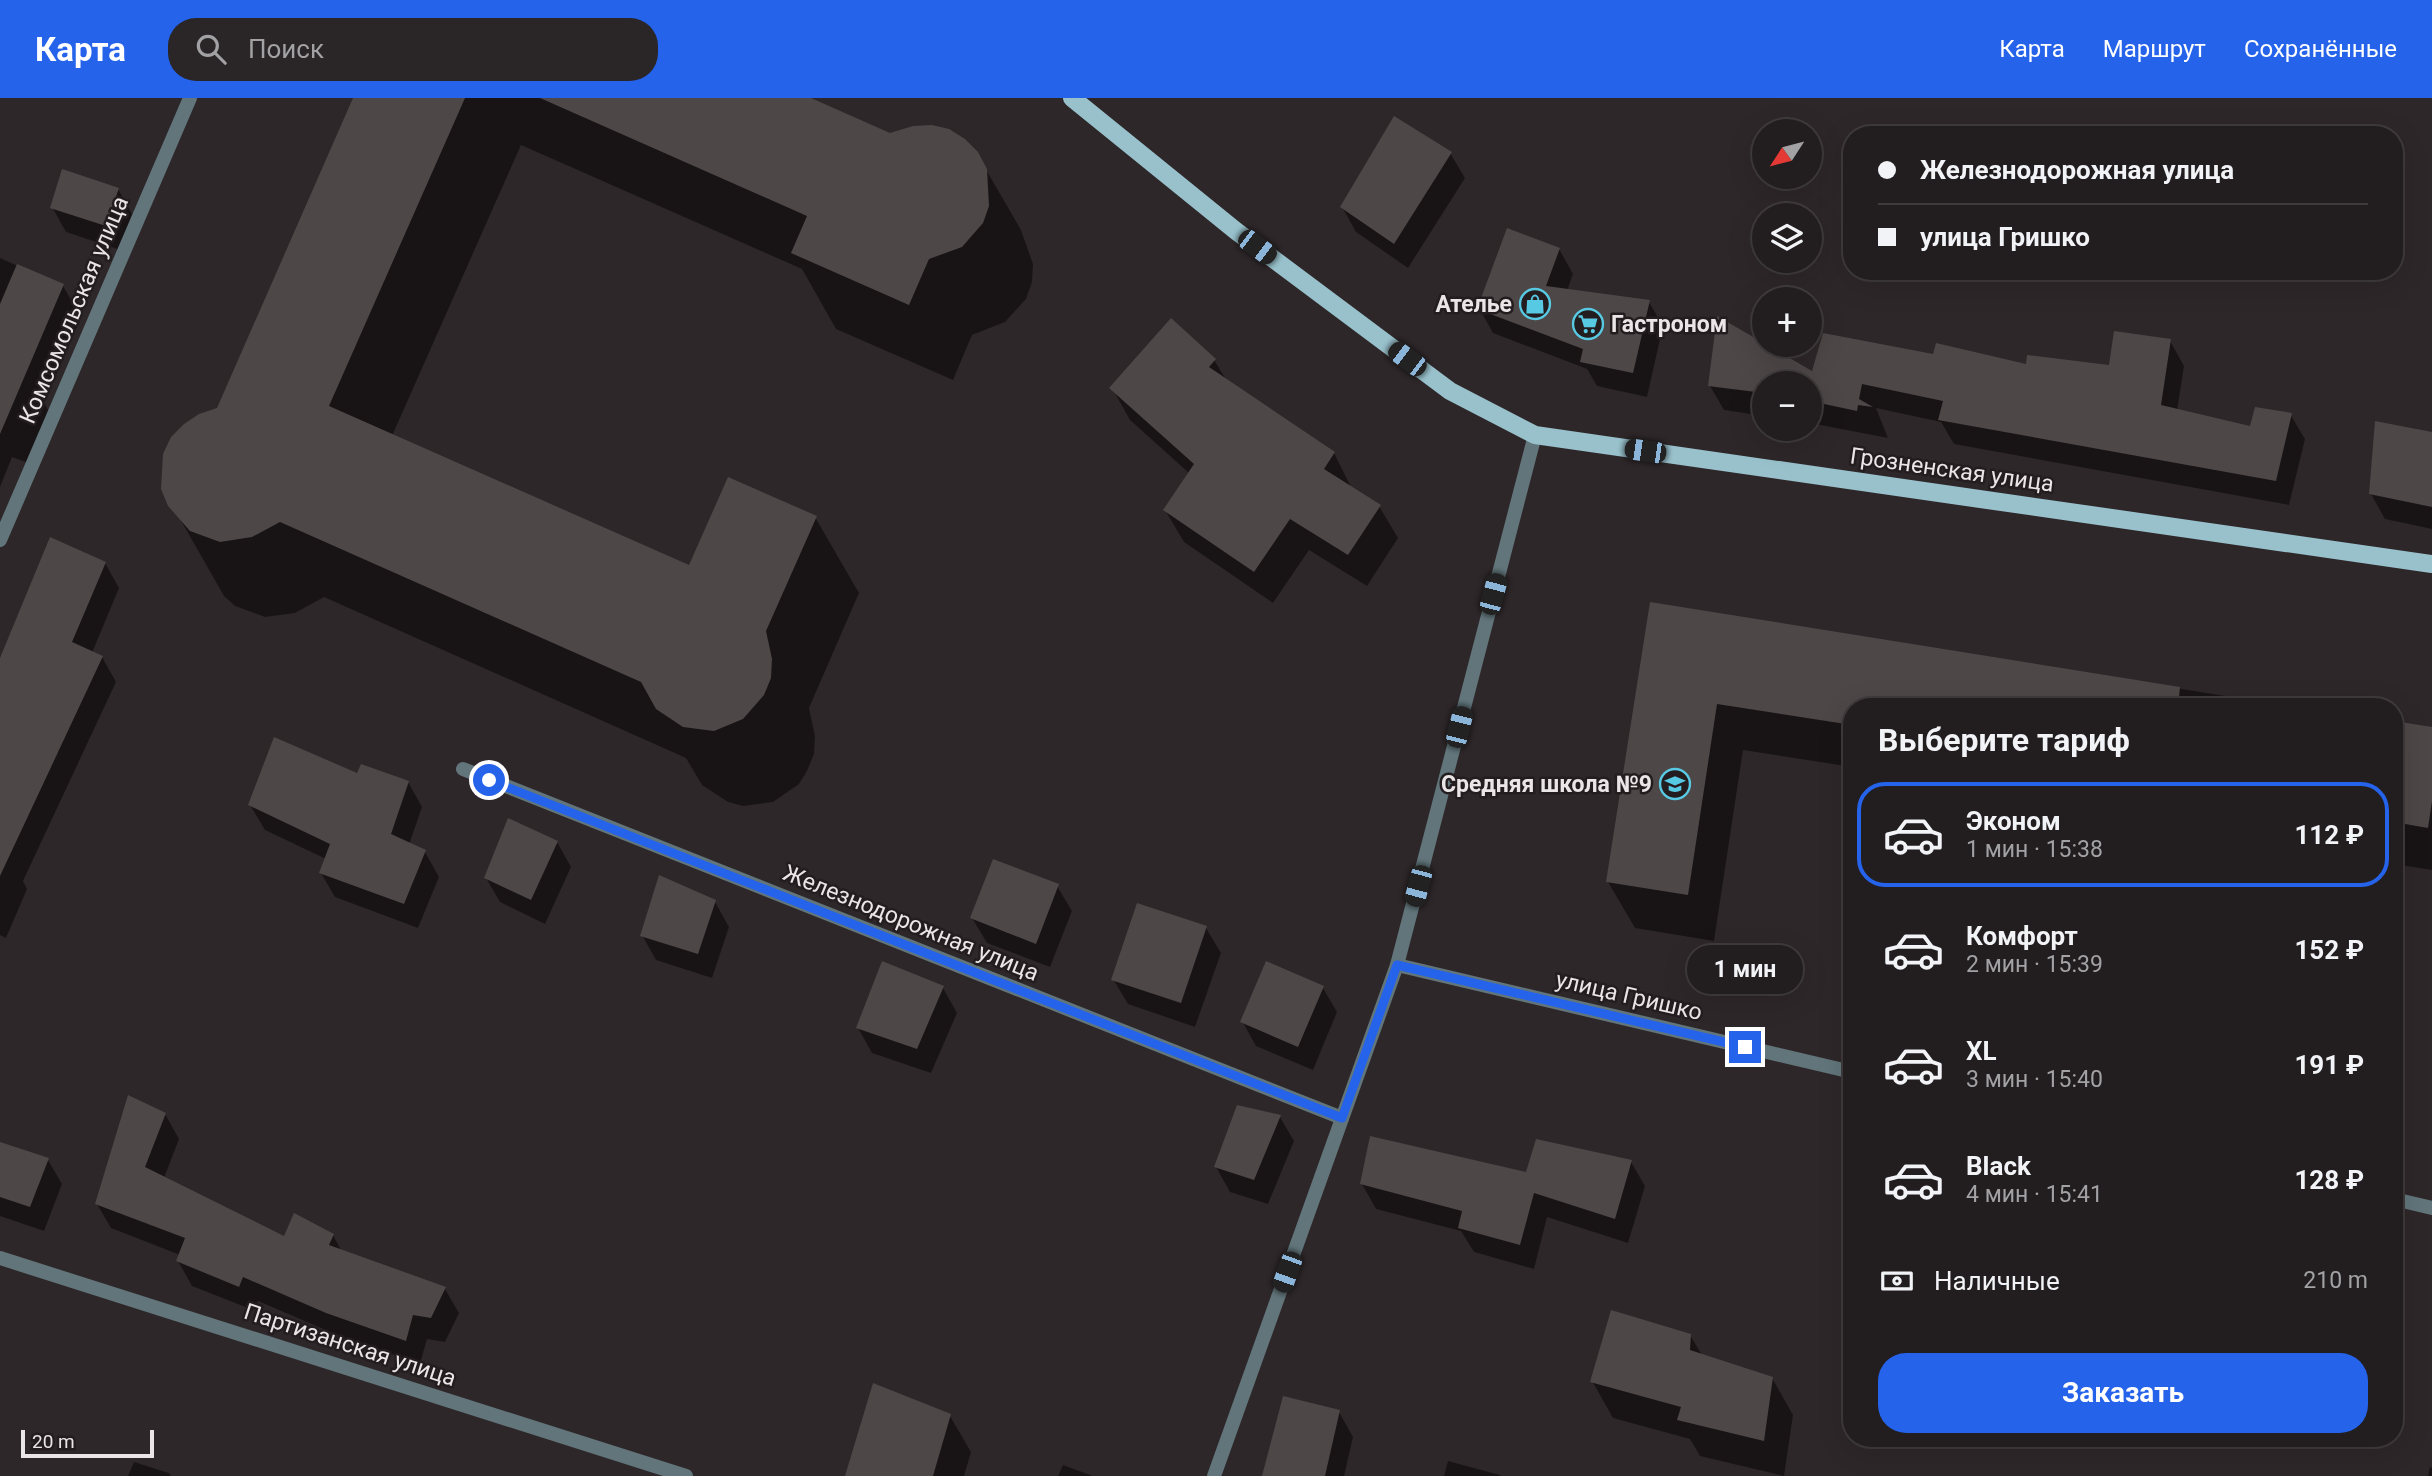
<!DOCTYPE html>
<html lang="ru">
<head>
<meta charset="utf-8">
<style>
  body { margin:0; font-family:Roboto,sans-serif; background:#2a2628; color:#f1f3f6; height:100vh; display:flex; flex-direction:column; font-size:26px; white-space:nowrap }
  * { box-sizing:border-box; margin:0 }
  p { font-size:23px; color:#a2a2a4 }
  .icon { flex:none; width:38px; height:38px; fill:none; stroke:currentColor; stroke-width:2; stroke-linecap:round; stroke-linejoin:round }
  .map { position:relative; flex:1; overflow:hidden }
  .side { position:absolute; left:1843px; top:600px; width:560px; height:749px; display:flex; flex-direction:column; background:#221d1f; border-radius:28px; box-shadow:0 7px 28px #0002,0 0 0 2px #3f3b3d }
  .side>* { flex:none }
  .banner { position:absolute; left:1843px; top:28px; width:560px; height:154px; border-radius:28px; box-shadow:0 7px 28px #0002,0 0 0 2px #3f3b3d; display:grid; align-content:center; height:154px; padding:0 35px; background:#221d1f }
  .needle { width:46px; rotate:234deg }
  .tools { position:absolute; left:1752px; top:21px; display:grid; gap:14px }
  .tools a { display:grid; place-items:center; width:70px; height:70px; border-radius:50%; background:#221d1f; box-shadow:0 7px 28px #0002,0 0 0 2px #3f3b3d; font-size:35px }
  .scale { position:absolute; left:21px; bottom:18px; width:133px; box-sizing:border-box; padding-left:7px; border:4px solid #eae6e7; border-top:0; font-size:19px; line-height:24px; white-space:nowrap; color:#eae6e7; -webkit-text-stroke:5px #241d1f; paint-order:stroke }
  .end { position:absolute; width:32px; height:32px; margin:-16px; border:9px solid #2563eb; background:#fff; box-shadow:0 0 0 4px #fff }
  .from { border-radius:50% }
  .bubble { position:absolute; height:49px; border-radius:24px; background:#221d1f; box-shadow:0 7px 28px #0002,0 0 0 2px #3f3b3d; font-size:23px; font-weight:700; line-height:49px; text-align:center }
  .car { position:absolute; width:21px; height:42px; margin:-21px -10px; border-radius:9px; box-shadow:0 0 5px 2px #0007; background:linear-gradient(#222 24%,#8ab4d8 0 40%,#222 0 76%,#8ab4d8 0 86%,#222 0) }
  .banner b { display:flex; align-items:center; gap:24px; height:66px; font-size:26px }
  .banner b+b { border-top:2px solid #3f3b3d }
  .banner i { width:18px; height:18px; background:#f1f3f6 }
  ul { padding:0; list-style:none }
  li { display:flex; align-items:center; gap:21px; height:105px; margin:0 14px 10px; padding:0 21px; border:4px solid transparent; border-radius:28px }
  li div { flex:1 }
  li b { display:block; font-size:26px }
  li em { font-style:normal; font-weight:700 }
  li.selected { border-color:#2563eb }
  li>.icon { width:63px; height:63px; stroke-width:1.5 }
  h2 { padding:0 35px; font-size:32px; line-height:84px }
  .pay { display:flex; align-items:center; gap:18px; height:77px; padding:0 35px; font-size:26px }
  .pay p { margin-inline-start:auto }
  .button { display:flex; gap:14px; margin-top:auto; padding:14px 35px }
  .button a { flex:1; height:80px; border-radius:28px; background:#2563eb; color:#fff; font-size:28px; font-weight:700; line-height:80px; text-align:center }
  header { display:flex; align-items:center; gap:42px; box-sizing:border-box; height:98px; padding:0 35px; background:#2563eb; color:#fff }
  header strong { font-size:33px }
  nav { display:flex; gap:38px; margin-inline-start:auto; font-size:24px }
  .search { width:490px; height:63px; background:#2a2628; display:flex; align-items:center; gap:18px; box-sizing:border-box; padding:0 24px; border-radius:28px; color:#a2a2a4; font-size:26px }
  .map>svg:first-child { display:block }
  .shadow { fill:#0007 }
  .building { fill:#4e4748 }
  .lines { fill:none; stroke-linecap:round; stroke-linejoin:round }
  .minor { stroke:#61757a; stroke-width:14 }
  .tertiary { stroke:#61757a; stroke-width:14 }
  .primary { stroke:#98c1cc; stroke-width:18 }
  .route { stroke:#2563eb; stroke-width:9 }
  .labels { text-anchor:middle; dominant-baseline:central; stroke-width:5; stroke-linejoin:round; paint-order:stroke }
  .poi-label { font-size:23px; font-weight:bold; fill:#eae6e7; stroke:#241d1f; text-anchor:end }
  .street-label { font-size:23px; fill:#eae6e7; stroke:#241d1f }
</style>
</head>
<body>
<header>
<strong>Карта</strong>
<div class="search"><svg class="icon" aria-label="search" viewBox="0 0 24 24"><circle cx="10" cy="10" r="6"/><path d="M15 15l6 6"/></svg>Поиск</div>
<nav><a>Карта</a><a>Маршрут</a><a>Сохранённые</a></nav>
</header>
<div class="map">
<svg width="2432" height="1378" viewBox="0 0 2432 1378">
  <rect width="100%" height="100%" fill="#2e2729"/>
  <g class="shadow">
    <path d="M 355,0 L 806,0 L 890,37 L 977,56 L 1021,132 L 1033,166 L 1032,184 L 1026,201 L 1005,224 L 972,237 L 953,282 L 836,231 L 802,171 L 521,47 L 392,338 L 690,470 L 815,419 L 859,495 L 809,610 L 815,638 L 814,656 L 807,673 L 799,686 L 773,704 L 743,708 L 728,704 L 702,687 L 686,660 L 324,499 L 295,515 L 265,519 L 235,508 L 224,498 L 163,391 L 218,312 Z"/>
    <path d="M 1450,55 L 1465,80 L 1408,170 L 1356,134 L 1342,109 Z"/>
    <path d="M 118,91 L 132,116 L 120,152 L 66,134 L 52,109 Z"/>
    <path d="M 1559,151 L 1573,176 L 1567,193 L 1649,204 L 1663,228 L 1647,299 L 1597,288 L 1587,271 L 1493,235 L 1479,210 Z"/>
    <path d="M 0,160 L 63,188 L 81,219 L 44,305 L 54,322 L 36,368 L 12,359 L 0,389 Z"/>
    <path d="M 2170,243 L 2184,268 L 2177,313 L 2252,330 L 2290,316 L 2305,341 L 2289,407 L 1954,346 L 1941,324 L 1876,310 L 1888,340 L 1810,325 L 1810,285 L 1764,285 L 1764,318 L 1724,312 L 1710,288 L 1935,258 L 2028,269 L 2111,268 Z"/>
    <path d="M 1214,262 L 1227,283 L 1334,355 L 1351,389 L 1379,408 L 1398,440 L 1367,488 L 1309,452 L 1273,505 L 1184,444 L 1165,412 L 1190,376 L 1130,322 L 1112,290 Z"/>
    <path d="M 2432,336 L 2432,431 L 2385,421 L 2371,396 Z"/>
    <path d="M 105,465 L 119,490 L 92,555 L 102,559 L 116,584 L 23,783 L 27,791 L 6,840 L 0,837 L 0,564 Z"/>
    <path d="M 1651,506 L 2295,609 L 1852,609 L 1852,669 L 1743,652 L 1714,843 L 1635,830 L 1608,784 Z"/>
    <path d="M 2394,625 L 2432,631 L 2432,772 L 2394,766 Z"/>
    <path d="M 358,677 L 408,684 L 422,709 L 409,747 L 425,754 L 439,779 L 418,830 L 335,799 L 321,775 L 326,761 L 265,732 L 250,707 Z"/>
    <path d="M 557,744 L 571,769 L 545,826 L 500,804 L 486,780 Z"/>
    <path d="M 1057,788 L 1072,813 L 1050,869 L 987,845 L 972,820 Z"/>
    <path d="M 715,804 L 729,829 L 712,880 L 656,862 L 642,837 Z"/>
    <path d="M 1206,830 L 1221,855 L 1195,929 L 1128,906 L 1113,881 Z"/>
    <path d="M 943,890 L 957,915 L 931,975 L 872,955 L 858,930 Z"/>
    <path d="M 1323,890 L 1337,914 L 1313,972 L 1256,948 L 1242,923 Z"/>
    <path d="M 165,1016 L 179,1041 L 164,1080 L 284,1140 L 333,1137 L 342,1154 L 445,1191 L 459,1215 L 445,1244 L 427,1241 L 420,1266 L 342,1239 L 258,1203 L 253,1212 L 192,1188 L 178,1163 L 180,1157 L 111,1130 L 97,1106 Z"/>
    <path d="M 1280,1019 L 1294,1043 L 1268,1106 L 1230,1094 L 1216,1069 Z"/>
    <path d="M 0,1046 L 48,1062 L 62,1086 L 44,1133 L 0,1118 Z"/>
    <path d="M 1631,1064 L 1645,1088 L 1628,1145 L 1547,1119 L 1534,1171 L 1474,1154 L 1461,1133 L 1376,1111 L 1362,1086 L 1527,1076 Z"/>
    <path d="M 1690,1237 L 1702,1257 L 1772,1280 L 1793,1317 L 1784,1378 L 1700,1358 L 1690,1341 L 1613,1320 L 1592,1283 Z"/>
    <path d="M 1339,1314 L 1353,1339 L 1344,1378 L 1264,1378 Z"/>
    <path d="M 950,1318 L 971,1354 L 964,1378 L 847,1378 Z"/>
    <path d="M 2355,1340 L 2370,1340 L 2369,1344 Z"/>
    <path d="M 1448,1363 L 1500,1377 L 1501,1378 L 1444,1378 Z"/>
    <path d="M 134,1364 L 169,1375 L 171,1378 L 128,1378 Z"/>
    <path d="M 1063,1367 L 1093,1378 L 1058,1378 Z"/>
    <path d="M 2430,1369 L 2432,1370 L 2432,1378 L 2428,1378 Z"/>
  </g>
  <g class="building">
    <path d="M 353,0 L 465,0 L 329,308 L 689,467 L 728,379 L 817,418 L 766,533 L 772,561 L 771,580 L 764,597 L 743,621 L 714,633 L 683,629 L 656,611 L 641,584 L 280,424 L 252,439 L 220,444 L 190,433 L 168,408 L 161,391 L 163,356 L 171,339 L 184,326 L 199,316 L 217,310 Z"/>
    <path d="M 540,0 L 811,0 L 890,35 L 913,28 L 932,27 L 949,31 L 965,41 L 978,54 L 987,71 L 989,108 L 983,125 L 962,149 L 929,161 L 909,207 L 791,155 L 807,118 Z"/>
    <path d="M 1394,18 L 1452,54 L 1394,146 L 1340,109 Z"/>
    <path d="M 62,71 L 119,90 L 106,128 L 50,110 Z"/>
    <path d="M 1507,130 L 1560,150 L 1546,188 L 1650,202 L 1633,275 L 1580,264 L 1583,251 L 1477,211 Z"/>
    <path d="M 17,166 L 64,186 L 0,336 L 0,206 Z"/>
    <path d="M 1717,218 L 1812,273 L 1823,235 L 1933,256 L 1936,245 L 2026,266 L 2027,257 L 2109,267 L 2114,233 L 2171,241 L 2161,307 L 2250,328 L 2255,309 L 2292,315 L 2276,383 L 1938,322 L 1943,303 L 1862,286 L 1859,301 L 1873,309 L 1858,307 L 1857,313 L 1810,303 L 1810,285 L 1764,285 L 1764,295 L 1708,288 Z"/>
    <path d="M 1171,220 L 1216,261 L 1209,269 L 1335,354 L 1324,371 L 1381,407 L 1348,457 L 1290,421 L 1254,474 L 1163,412 L 1194,366 L 1109,290 Z"/>
    <path d="M 2375,323 L 2432,334 L 2432,409 L 2369,396 Z"/>
    <path d="M 50,439 L 106,464 L 72,544 L 103,558 L 0,778 L 0,560 Z"/>
    <path d="M 1650,504 L 2180,589 L 2178,609 L 1852,609 L 1852,627 L 1717,606 L 1688,797 L 1606,784 Z"/>
    <path d="M 2394,623 L 2432,629 L 2432,703 L 2428,730 L 2394,724 Z"/>
    <path d="M 274,639 L 357,675 L 361,666 L 409,683 L 391,736 L 426,752 L 404,806 L 319,775 L 330,746 L 248,707 Z"/>
    <path d="M 508,720 L 558,743 L 531,802 L 484,780 Z"/>
    <path d="M 993,761 L 1059,786 L 1036,846 L 970,820 Z"/>
    <path d="M 659,777 L 716,802 L 698,856 L 640,838 Z"/>
    <path d="M 1137,805 L 1207,828 L 1181,905 L 1111,882 Z"/>
    <path d="M 882,863 L 944,888 L 917,951 L 856,930 Z"/>
    <path d="M 1266,863 L 1324,888 L 1298,949 L 1240,924 Z"/>
    <path d="M 128,997 L 166,1015 L 145,1069 L 284,1138 L 294,1115 L 334,1136 L 329,1147 L 446,1189 L 431,1220 L 413,1217 L 406,1243 L 326,1215 L 243,1179 L 239,1189 L 176,1163 L 185,1140 L 95,1106 Z"/>
    <path d="M 1237,1007 L 1281,1017 L 1254,1082 L 1214,1069 Z"/>
    <path d="M 1370,1038 L 1526,1074 L 1536,1041 L 1632,1062 L 1615,1121 L 1534,1095 L 1520,1147 L 1458,1130 L 1462,1113 L 1360,1086 Z"/>
    <path d="M 0,1044 L 49,1060 L 30,1109 L 0,1099 Z"/>
    <path d="M 1611,1212 L 1691,1236 L 1690,1252 L 1773,1279 L 1764,1343 L 1677,1322 L 1681,1309 L 1590,1284 Z"/>
    <path d="M 873,1285 L 951,1316 L 933,1378 L 845,1378 Z"/>
    <path d="M 1283,1298 L 1340,1312 L 1325,1378 L 1262,1378 Z"/>
  </g>
  <g class="lines">
    <g class="minor">
      <path d="M 0,442 L 190,0"/>
      <path d="M 463,671 L 1342,1020"/>
      <path d="M 0,1160 L 686,1378"/>
    </g>
    <g class="tertiary">
      <path d="M 1397,867 L 1852,974"/>
      <path d="M 2394,1101 L 2432,1110"/>
      <path d="M 1214,1378 L 1397,867 L 1535,337"/>
    </g>
    <path class="primary" d="M 1072,0 L 1236,133 L 1450,293 L 1535,337 L 2432,466"/>
  </g>
  <g class="lines">
    <path class="route" d="M 489,682 L 1342,1020 L 1397,867 L 1745,949"/>
  </g>
  <defs>
    <g id="shop-ring" transform="scale(1.575)"><circle r="9.5" fill="#241d1f" stroke="#58c9e3" stroke-width="1.5"/><path d="M-5-2.5h2.3a2.7 3.5 0 0 1 5.4 0H5L5.5 6h-11ZM-1.5-2.5h3a1.5 2.3 0 0 0-3 0Z" fill="#58c9e3"/></g>
    <g id="supermarket-ring" transform="scale(1.575)"><circle r="9.5" fill="#241d1f" stroke="#58c9e3" stroke-width="1.5"/><path d="M-6-5.5h2.5l.6 2H6L4.5 2H-2.5L-4.4-4H-6ZM-1.5 3.2a1.3 1.3 0 1 0 .1 0ZM3 3.2a1.3 1.3 0 1 0 .1 0Z" fill="#58c9e3"/></g>
    <g id="school-ring" transform="scale(1.575)"><circle r="9.5" fill="#241d1f" stroke="#58c9e3" stroke-width="1.5"/><path d="M0-5L7-2L0 1L-7-2ZM-4 1L0 2.5L4 1V4Q0 6-4 4Z" fill="#58c9e3"/></g>
  </defs>
  <g fill-rule="evenodd">
    <use href="#shop-ring" x="1535" y="206"/>
    <use href="#supermarket-ring" x="1588" y="226"/>
    <use href="#school-ring" x="1675" y="686"/>
  </g>
  <g class="labels">
    <g class="poi-label">
      <text x="1512" y="206">Ателье</text>
      <text x="1611" y="226" text-anchor="start">Гастроном</text>
      <text x="1652" y="686">Средняя школа №9</text>
    </g>
    <g class="street-label">
      <text transform="translate(74 212) rotate(-67)">Комсомольская улица</text>
      <text transform="translate(1952 372) rotate(8)">Грозненская улица</text>
      <text transform="translate(911 825) rotate(22)">Железнодорожная улица</text>
      <text transform="translate(1629 898) rotate(13)">улица Гришко</text>
      <text transform="translate(350 1247) rotate(18)">Партизанская улица</text>
    </g>
  </g>
</svg>
<div class="tools">
<a><svg class="needle" viewBox="-14 -14 28 28"><path d="M0-13l5 13h-10z" fill="#e53935"/><path d="M0 13l5-13h-10z" fill="#a2a2a4"/></svg></a>
<a><svg class="icon" aria-label="layers" viewBox="0 0 24 24"><path d="M12 4l9 5-9 5-9-5zM3 14l9 5 9-5"/></svg></a>
<a>+</a>
<a>−</a>
</div>
<div class="scale">20 m</div>
<i class="end from" style="left:489px;top:682px"></i>
<i class="end" style="left:1745px;top:949px"></i>
<div class="bubble" style="left:1687px;top:847px;width:116px">1 мин</div>
<i class="car" style="left:1257px;top:149px;rotate:127deg"></i>
<i class="car" style="left:1407px;top:261px;rotate:307deg"></i>
<i class="car" style="left:1645px;top:353px;rotate:278deg"></i>
<i class="car" style="left:1493px;top:496px;rotate:15deg"></i>
<i class="car" style="left:1459px;top:629px;rotate:14deg"></i>
<i class="car" style="left:1418px;top:788px;rotate:195deg"></i>
<i class="car" style="left:1287px;top:1174px;rotate:200deg"></i>
<div class="banner">
<b><i class="from"></i>Железнодорожная улица</b>
<b><i></i>улица Гришко</b>
</div>
<section class="side">
<h2>Выберите тариф</h2>
<ul>
<li class="selected"><svg class="icon" aria-label="car" viewBox="0 0 24 24"><path d="M5 17H2v-5l4-1 3-4h7l3 4 3 1v5h-3M9 17h6M6 11h13"/><circle cx="7" cy="17" r="2"/><circle cx="17" cy="17" r="2"/></svg><div><b>Эконом</b><p>1 мин · 15:38</p></div><em>112 ₽</em></li>
<li><svg class="icon" aria-label="car" viewBox="0 0 24 24"><path d="M5 17H2v-5l4-1 3-4h7l3 4 3 1v5h-3M9 17h6M6 11h13"/><circle cx="7" cy="17" r="2"/><circle cx="17" cy="17" r="2"/></svg><div><b>Комфорт</b><p>2 мин · 15:39</p></div><em>152 ₽</em></li>
<li><svg class="icon" aria-label="car" viewBox="0 0 24 24"><path d="M5 17H2v-5l4-1 3-4h7l3 4 3 1v5h-3M9 17h6M6 11h13"/><circle cx="7" cy="17" r="2"/><circle cx="17" cy="17" r="2"/></svg><div><b>XL</b><p>3 мин · 15:40</p></div><em>191 ₽</em></li>
<li><svg class="icon" aria-label="car" viewBox="0 0 24 24"><path d="M5 17H2v-5l4-1 3-4h7l3 4 3 1v5h-3M9 17h6M6 11h13"/><circle cx="7" cy="17" r="2"/><circle cx="17" cy="17" r="2"/></svg><div><b>Black</b><p>4 мин · 15:41</p></div><em>128 ₽</em></li>
</ul>
<div class="pay"><svg class="icon" aria-label="cash" viewBox="0 0 24 24"><path d="M3 7h18v10H3z"/><circle cx="12" cy="12" r="2"/></svg>Наличные<p>210 m</p></div>
<div class="button"><a>Заказать</a></div>
</section>
</div>
</body>
</html>
